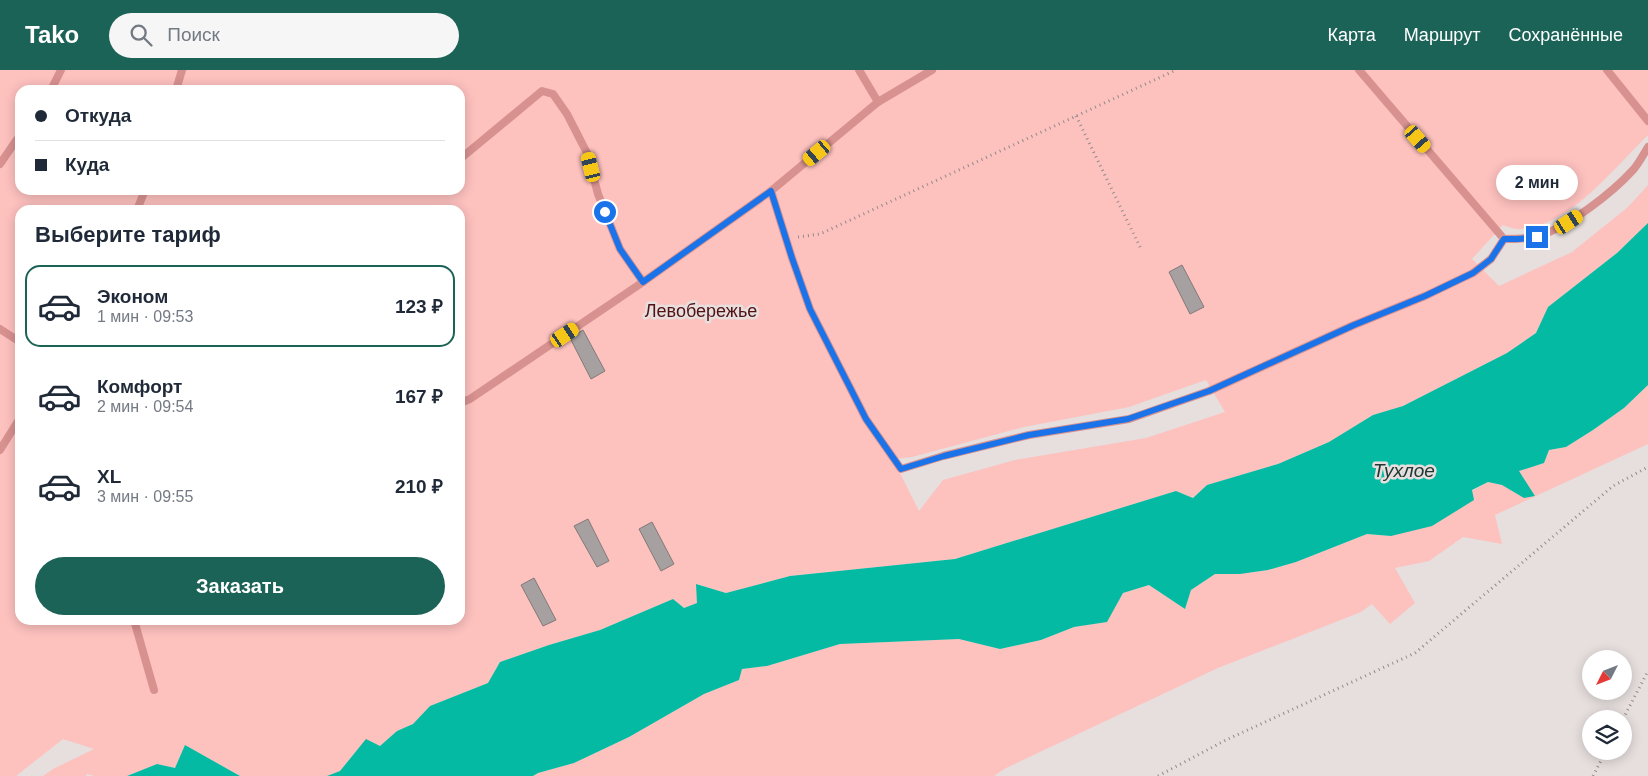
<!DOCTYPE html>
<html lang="ru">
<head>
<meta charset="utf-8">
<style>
  body { margin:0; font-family:Helvetica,sans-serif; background:#f6f6f7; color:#1f2937; height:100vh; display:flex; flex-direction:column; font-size:19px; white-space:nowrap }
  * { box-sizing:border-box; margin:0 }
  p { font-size:16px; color:#747a83 }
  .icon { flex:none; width:28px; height:28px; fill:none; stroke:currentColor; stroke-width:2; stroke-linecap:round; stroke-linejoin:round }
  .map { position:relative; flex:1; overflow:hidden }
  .sheet { position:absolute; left:15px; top:135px; width:450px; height:420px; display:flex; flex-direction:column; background:#fff; border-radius:15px; box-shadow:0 2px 12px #0003 }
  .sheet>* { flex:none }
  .banner { position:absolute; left:15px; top:15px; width:450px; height:110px; border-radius:15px; box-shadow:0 2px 12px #0003; display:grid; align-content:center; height:110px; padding:0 20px; background:#fff }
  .needle { width:32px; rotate:228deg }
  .controls { position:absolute; left:1582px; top:580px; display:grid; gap:10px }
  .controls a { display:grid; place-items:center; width:50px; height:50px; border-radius:50%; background:#fff; box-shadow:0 2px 12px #0003; font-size:25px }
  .end { position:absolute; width:22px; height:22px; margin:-11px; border:6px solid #1a73e8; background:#fff; box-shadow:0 0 0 2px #fff }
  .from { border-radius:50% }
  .bubble { position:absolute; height:35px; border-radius:18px; background:#fff; box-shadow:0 2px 12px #0003; font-size:16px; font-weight:600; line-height:35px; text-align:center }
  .car { position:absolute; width:15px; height:30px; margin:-15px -8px; border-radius:6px; box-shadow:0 0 4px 1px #0007; background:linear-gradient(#f5c518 24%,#345 0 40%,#f5c518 0 76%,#345 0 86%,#f5c518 0) }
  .banner b { display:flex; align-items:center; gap:18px; height:48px; font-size:19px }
  .banner b+b { border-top:1px solid #e0e1e3 }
  .banner i { width:12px; height:12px; background:#1f2937 }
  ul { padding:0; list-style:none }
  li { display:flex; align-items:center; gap:15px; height:82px; margin:0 10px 8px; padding:0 10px; border:2px solid transparent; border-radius:15px }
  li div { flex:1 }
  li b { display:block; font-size:19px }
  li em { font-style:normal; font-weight:600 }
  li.on { border-color:#1c6357 }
  li>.icon { width:45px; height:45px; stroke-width:1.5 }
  h2 { padding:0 20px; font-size:22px; line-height:60px }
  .action { display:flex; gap:10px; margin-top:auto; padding:10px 20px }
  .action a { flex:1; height:58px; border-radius:30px; background:#1c6357; color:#fff; font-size:20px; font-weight:600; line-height:58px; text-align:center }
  header { display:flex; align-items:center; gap:30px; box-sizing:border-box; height:70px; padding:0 25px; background:#1c6357; color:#fff }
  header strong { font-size:24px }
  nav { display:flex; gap:28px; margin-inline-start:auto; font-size:18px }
  .search { width:350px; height:45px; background:#f6f6f7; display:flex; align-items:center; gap:12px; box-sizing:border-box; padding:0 18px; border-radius:28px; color:#747a83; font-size:19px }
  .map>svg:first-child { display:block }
  .green { fill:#fdc1be; fill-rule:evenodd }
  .water { fill:#05baa2 }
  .building { fill:#a7a0a0; stroke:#817a7a }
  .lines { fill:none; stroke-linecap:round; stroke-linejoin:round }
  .path { stroke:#918c8c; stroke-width:3; stroke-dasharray:1 4; stroke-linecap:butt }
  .lane { stroke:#d7918f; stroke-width:8 }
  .route { stroke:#1a73e8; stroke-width:6 }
  .labels { text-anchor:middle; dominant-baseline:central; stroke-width:5; stroke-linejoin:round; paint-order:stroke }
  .park-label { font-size:18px; fill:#511115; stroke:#e6dfde }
  .water-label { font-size:19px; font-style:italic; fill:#203833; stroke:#e6dfde }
</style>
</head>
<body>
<header>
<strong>Tako</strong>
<div class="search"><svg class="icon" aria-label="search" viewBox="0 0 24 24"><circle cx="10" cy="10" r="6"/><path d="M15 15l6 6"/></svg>Поиск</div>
<nav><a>Карта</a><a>Маршрут</a><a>Сохранённые</a></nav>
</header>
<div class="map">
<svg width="1648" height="706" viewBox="0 0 1648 706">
  <rect width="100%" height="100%" fill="#e6dfde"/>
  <g class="green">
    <path d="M 0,0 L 1648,0 L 1648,65 C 1616,96 1569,157 1521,159 C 1516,160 1509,157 1503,155 L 1472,189 L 1499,216 L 1572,182 L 1628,137 L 1648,115 L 1648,153 L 1617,183 L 1548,237 L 1536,263 L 1507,283 L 1403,336 L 1373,345 L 1329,372 L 1278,394 L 1207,415 L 1193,428 L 1176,421 L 955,489 L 790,506 L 726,523 L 697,514 L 697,533 L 684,538 L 673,529 L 600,560 L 549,575 L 500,592 L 488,613 L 430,636 L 413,654 L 397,661 L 380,676 L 355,682 L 340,701 L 327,706 L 240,706 L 185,675 L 175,698 L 157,694 L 127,706 L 94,706 L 87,704 L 86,706 L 43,706 L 53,699 L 94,679 L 63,669 L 16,706 L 0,706 ZM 20,20 L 460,20 L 460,120 L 20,120 ZM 20,140 L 460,140 L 460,550 L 20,550 ZM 1206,310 L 1225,342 L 1146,368 L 1015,390 L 943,410 L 919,441 L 893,389 L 912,387 L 1024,357 L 1129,337 Z"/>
    <path d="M 1648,315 L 1648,374 L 1495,445 L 1502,474 L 1463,467 L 1429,491 L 1395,498 L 1415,533 L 1390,554 L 1372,534 L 1361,542 L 1218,598 L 1004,699 L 994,706 L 533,706 L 538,703 L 574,693 L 629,667 L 704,624 L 739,610 L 742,599 L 767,596 L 840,574 L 959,569 L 1000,579 L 1041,570 L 1074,557 L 1106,552 L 1123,523 L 1149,515 L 1185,539 L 1191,520 L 1215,504 L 1240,504 L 1268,500 L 1296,492 L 1367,464 L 1391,466 L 1488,412 L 1502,415 L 1524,428 L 1535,426 L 1518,401 L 1544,393 L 1549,380 L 1566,377 L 1593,360 L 1624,338 Z"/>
  </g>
  <g class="water">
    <path d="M 1648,153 L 1648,315 L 1624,338 L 1593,360 L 1566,377 L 1549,380 L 1544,393 L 1519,401 L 1535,426 L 1524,428 L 1502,415 L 1488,412 L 1472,420 L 1474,430 L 1432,456 L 1391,466 L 1367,464 L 1296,492 L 1268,500 L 1240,504 L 1215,504 L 1191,520 L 1185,539 L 1149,515 L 1123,523 L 1107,552 L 1074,557 L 1041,570 L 1000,579 L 959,569 L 840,574 L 767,596 L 742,599 L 739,610 L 704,624 L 629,667 L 574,693 L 538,703 L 533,706 L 327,706 L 340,701 L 366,669 L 380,676 L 397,661 L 413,654 L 430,636 L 488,613 L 500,592 L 549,575 L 600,560 L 673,529 L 684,538 L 697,533 L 696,514 L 726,523 L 790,506 L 955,489 L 1176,421 L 1193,428 L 1207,415 L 1278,394 L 1329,372 L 1373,345 L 1403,336 L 1507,283 L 1536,263 L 1548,237 L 1617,183 Z"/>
    <path d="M 185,675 L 240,706 L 127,706 L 157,694 L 175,698 Z"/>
  </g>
  <g class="building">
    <path d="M 1182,195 L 1204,237 L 1190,244 L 1169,202 Z"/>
    <path d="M 583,260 L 605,301 L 591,309 L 570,268 Z"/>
    <path d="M 588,449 L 609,491 L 597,497 L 574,456 Z"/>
    <path d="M 652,452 L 674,494 L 661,501 L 639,459 Z"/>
    <path d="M 534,508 L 556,550 L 543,556 L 521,515 Z"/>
  </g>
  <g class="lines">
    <g class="path">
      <path d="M 1076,46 L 1141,179"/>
      <path d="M 798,167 L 820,164 L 1176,0"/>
      <path d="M 1623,649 L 1648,601"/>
      <path d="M 1158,706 L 1226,670 L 1415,583 L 1613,416 L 1648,397"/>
      <path d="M 1593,706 L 1606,681"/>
    </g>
    <g class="lane">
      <path d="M 859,0 L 878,32"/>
      <path d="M 1607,0 L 1648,51"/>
      <path d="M 51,20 L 61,0"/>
      <path d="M 176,20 L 182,0"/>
      <path d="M 460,89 L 542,21 L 553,24 L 567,44 L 587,83 L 598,124 L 620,179 L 643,212"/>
      <path d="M 0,94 L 20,65"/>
      <path d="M 771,121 L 792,188 L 810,239 L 866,349 L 901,399 L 943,386 L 1029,365 L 1129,349 L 1209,321 L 1354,255 L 1425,226 L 1473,203 L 1491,189 L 1504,169 L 1359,0"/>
      <path d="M 137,140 L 145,120"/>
      <path d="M 1504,169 C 1515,169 1528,169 1539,166 C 1569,156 1611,124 1633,100 C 1639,93 1643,85 1648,77"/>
      <path d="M 0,259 L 20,272"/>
      <path d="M 460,333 L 470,329 L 643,212 L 771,121 L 878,32 L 932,0"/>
      <path d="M 0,380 L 20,348"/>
      <path d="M 134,550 L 154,620"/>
    </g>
  </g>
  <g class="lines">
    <path class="route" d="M 605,142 L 620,179 L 643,212 L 771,121 L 792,188 L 810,239 L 866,349 L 901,399 L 944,386 L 1029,365 L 1128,349 L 1209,321 L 1354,255 L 1425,226 L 1473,203 L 1491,189 L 1504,169 L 1518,169 L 1537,167"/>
  </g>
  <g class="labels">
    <g class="park-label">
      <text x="701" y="241">Левобережье</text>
    </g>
    <g class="water-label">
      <text x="1404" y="400">Тухлое</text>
    </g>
  </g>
</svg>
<div class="controls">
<a><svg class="needle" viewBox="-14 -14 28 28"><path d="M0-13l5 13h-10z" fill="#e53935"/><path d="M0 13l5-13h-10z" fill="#747a83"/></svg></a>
<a><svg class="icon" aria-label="layers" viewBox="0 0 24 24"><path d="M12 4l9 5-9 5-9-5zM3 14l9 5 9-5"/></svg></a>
</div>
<i class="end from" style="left:605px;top:142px"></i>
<i class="end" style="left:1537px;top:167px"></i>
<div class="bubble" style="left:1496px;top:95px;width:82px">2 мин</div>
<i class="car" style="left:1418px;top:69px;rotate:139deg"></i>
<i class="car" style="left:817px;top:83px;rotate:230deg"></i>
<i class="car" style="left:591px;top:97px;rotate:346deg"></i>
<i class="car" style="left:1569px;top:152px;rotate:57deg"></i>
<i class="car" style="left:565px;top:265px;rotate:56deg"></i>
<div class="banner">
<b><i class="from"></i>Откуда</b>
<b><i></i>Куда</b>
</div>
<section class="sheet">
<h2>Выберите тариф</h2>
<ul>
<li class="on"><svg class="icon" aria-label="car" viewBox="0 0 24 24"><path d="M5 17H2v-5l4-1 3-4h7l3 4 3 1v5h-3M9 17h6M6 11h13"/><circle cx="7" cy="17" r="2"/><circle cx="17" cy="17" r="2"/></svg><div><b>Эконом</b><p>1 мин · 09:53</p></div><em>123 ₽</em></li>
<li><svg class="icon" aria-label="car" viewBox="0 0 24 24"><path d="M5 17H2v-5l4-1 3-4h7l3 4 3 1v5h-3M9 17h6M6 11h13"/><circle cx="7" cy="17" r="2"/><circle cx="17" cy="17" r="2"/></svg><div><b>Комфорт</b><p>2 мин · 09:54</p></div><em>167 ₽</em></li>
<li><svg class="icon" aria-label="car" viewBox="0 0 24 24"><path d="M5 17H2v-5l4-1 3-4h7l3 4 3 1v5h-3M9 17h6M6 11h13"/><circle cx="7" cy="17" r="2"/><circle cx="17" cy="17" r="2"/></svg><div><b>XL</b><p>3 мин · 09:55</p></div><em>210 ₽</em></li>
</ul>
<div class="action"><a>Заказать</a></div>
</section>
</div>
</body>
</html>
